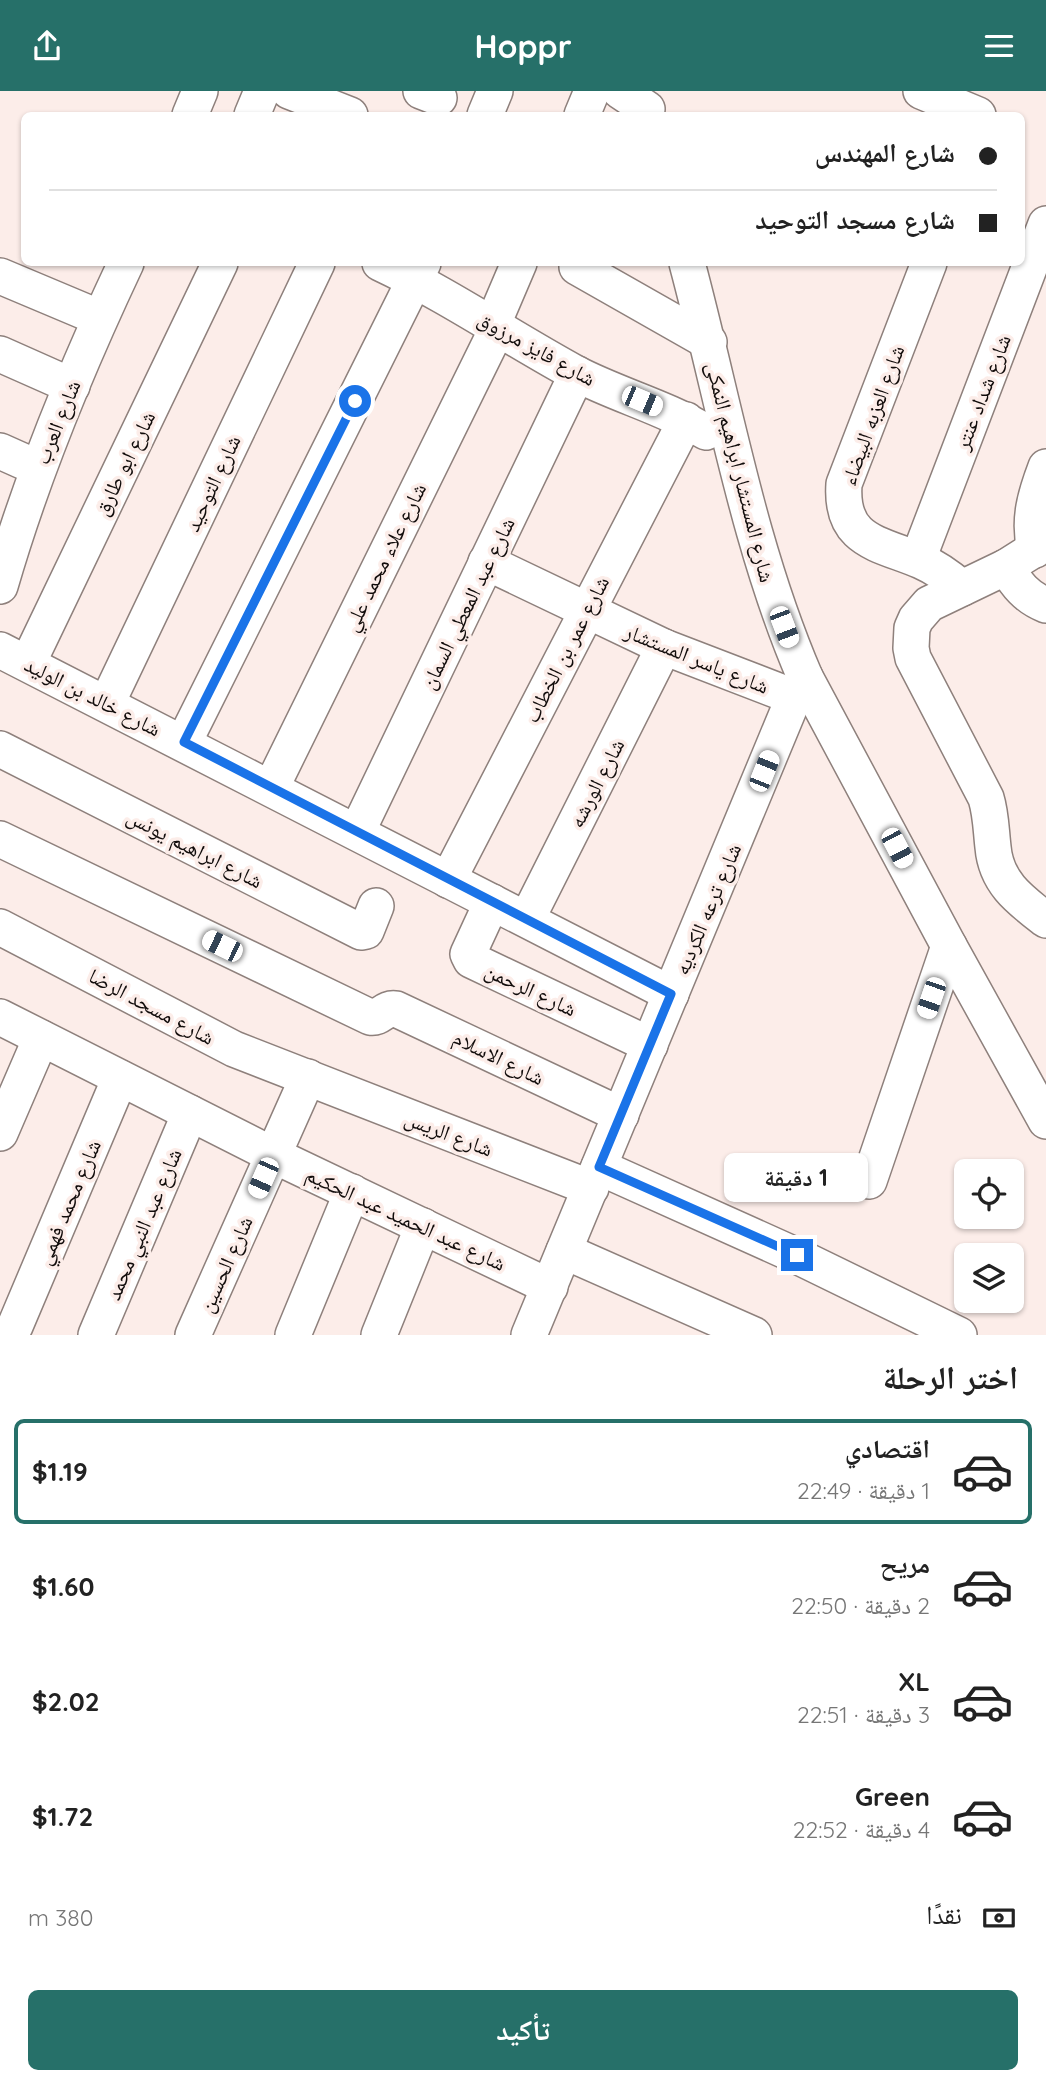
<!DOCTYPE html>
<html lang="ar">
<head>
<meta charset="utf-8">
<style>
  body { margin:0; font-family:Quicksand,"Noto Naskh Arabic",sans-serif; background:#f6f6f6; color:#222; direction:rtl; height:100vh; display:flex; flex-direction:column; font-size:26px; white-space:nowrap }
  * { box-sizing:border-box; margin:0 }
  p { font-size:23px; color:#767676 }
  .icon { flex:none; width:38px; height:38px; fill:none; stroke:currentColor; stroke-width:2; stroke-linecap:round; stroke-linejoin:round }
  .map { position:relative; height:1244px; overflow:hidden; direction:ltr }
  .panel { display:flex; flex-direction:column; background:#fff; flex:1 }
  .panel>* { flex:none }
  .guide { position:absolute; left:21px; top:21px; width:1004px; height:154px; border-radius:10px; box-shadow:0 2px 5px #0004; direction:rtl; display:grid; align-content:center; height:154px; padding:0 28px; background:#fff }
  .tools { position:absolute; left:954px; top:1068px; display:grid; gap:14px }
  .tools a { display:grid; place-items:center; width:70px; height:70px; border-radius:10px; background:#fff; box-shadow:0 2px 5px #0004; font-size:35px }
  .end { position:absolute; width:32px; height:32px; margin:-16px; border:9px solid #1a73e8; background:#fff; box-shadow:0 0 0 4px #fff }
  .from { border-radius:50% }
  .bubble { position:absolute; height:49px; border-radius:10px; background:#fff; box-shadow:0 2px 5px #0004; font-size:23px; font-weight:700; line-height:49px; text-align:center; direction:rtl }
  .car { position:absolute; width:21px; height:42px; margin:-21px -10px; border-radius:9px; box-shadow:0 0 5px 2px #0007; background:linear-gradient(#fff 24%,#345 0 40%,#fff 0 76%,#345 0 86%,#fff 0) }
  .guide b { display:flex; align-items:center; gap:24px; height:66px; font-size:26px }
  .guide b+b { border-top:2px solid #e0e0e0 }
  .guide i { width:18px; height:18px; background:#222 }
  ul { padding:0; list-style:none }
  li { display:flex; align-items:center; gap:21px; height:105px; margin:0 14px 10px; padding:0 14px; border:4px solid transparent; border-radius:10px }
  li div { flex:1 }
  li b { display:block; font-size:26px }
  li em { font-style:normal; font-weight:700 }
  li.on { border-color:#267069 }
  li>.icon { width:63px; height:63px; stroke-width:1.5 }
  h2 { padding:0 28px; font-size:32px; line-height:84px }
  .pay { display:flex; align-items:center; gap:18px; height:77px; padding:0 28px; font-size:26px }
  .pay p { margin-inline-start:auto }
  .primary-button { display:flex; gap:14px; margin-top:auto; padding:14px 28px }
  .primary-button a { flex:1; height:80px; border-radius:10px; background:#267069; color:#fff; font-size:28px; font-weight:700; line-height:80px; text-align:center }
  header { display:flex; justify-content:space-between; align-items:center; height:91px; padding:0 28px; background:#267069; color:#fff; font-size:32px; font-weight:700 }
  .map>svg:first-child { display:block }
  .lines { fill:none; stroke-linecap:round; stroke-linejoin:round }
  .minor-casing { stroke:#8e807c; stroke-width:38 }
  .minor { stroke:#fff; stroke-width:35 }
  .route { stroke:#1a73e8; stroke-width:9 }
  .labels { text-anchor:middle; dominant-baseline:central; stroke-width:7; stroke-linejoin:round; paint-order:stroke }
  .street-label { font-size:21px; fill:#110c0b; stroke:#fcede9 }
</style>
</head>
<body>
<header><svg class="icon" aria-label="menu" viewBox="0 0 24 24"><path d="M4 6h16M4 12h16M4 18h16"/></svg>Hoppr<svg class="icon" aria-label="share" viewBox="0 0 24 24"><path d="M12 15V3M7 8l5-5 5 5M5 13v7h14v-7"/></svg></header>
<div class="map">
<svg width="1046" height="1244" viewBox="0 0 1046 1244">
  <rect width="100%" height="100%" fill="#fcede9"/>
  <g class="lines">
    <g class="minor-casing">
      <g id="minor">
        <path d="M 289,0 L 350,24"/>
        <path d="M 421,0 L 439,7"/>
        <path d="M 620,0 L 647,18"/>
        <path d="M 921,0 L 978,24"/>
        <path d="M 190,24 L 200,0"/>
        <path d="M 252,24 L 262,0"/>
        <path d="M 485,24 L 495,0"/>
        <path d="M 582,24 L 592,0"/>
        <path d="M 380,172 C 448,204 509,246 575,282 C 617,304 664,316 706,341"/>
        <path d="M 687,172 C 724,310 748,454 805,586 L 949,855 L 1046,1030"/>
        <path d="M 929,172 L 844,393 C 840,451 879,452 921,470 C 937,477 949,486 962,497"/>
        <path d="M 577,176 L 709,251"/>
        <path d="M 0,185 L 100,227"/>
        <path d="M 493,233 L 519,172"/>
        <path d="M 0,263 L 72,295"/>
        <path d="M 0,360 L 38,377"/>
        <path d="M 1046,451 L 1006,476 L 929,513 L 916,528 L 912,537 L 911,557 L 913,567 L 986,707 C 991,723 991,739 993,756 C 996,792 1020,809 1046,829"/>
        <path d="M 1035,459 C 1028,429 1035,405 1046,376"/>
        <path d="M 918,468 L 1046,133"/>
        <path d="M 486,471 L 664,556 L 794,606"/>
        <path d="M 1006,476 C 1017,494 1026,506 1046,514"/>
        <path d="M 0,495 C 32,384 77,276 126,172"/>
        <path d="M 0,559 L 671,903"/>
        <path d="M 28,572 L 220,172"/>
        <path d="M 107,612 L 317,172"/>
        <path d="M 184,651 L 423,172"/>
        <path d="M 0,658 L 361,841 L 366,840 L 376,815"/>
        <path d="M 271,697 L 498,236"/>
        <path d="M 357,741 L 577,283"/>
        <path d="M 0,748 L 370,926 C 381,928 384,916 396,918 L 621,1024"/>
        <path d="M 448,789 L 686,329"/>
        <path d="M 492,811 L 468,863 L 471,869 L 650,954"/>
        <path d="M 527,828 L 664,556"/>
        <path d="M 0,836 L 234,958 L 591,1097"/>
        <path d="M 0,926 L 273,1064 L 550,1196"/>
        <path d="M 0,1042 L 41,947"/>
        <path d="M 599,1076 L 797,1165 L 959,1244"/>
        <path d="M 869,1090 L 949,855"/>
        <path d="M 564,1160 L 754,1244"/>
        <path d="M 15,1235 L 120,987"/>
        <path d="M 96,1244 L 190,1022"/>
        <path d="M 193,1244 L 308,986"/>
        <path d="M 293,1244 L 352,1101"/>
        <path d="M 379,1244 L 423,1135"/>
        <path d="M 529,1244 L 794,606 L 805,586"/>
      </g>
    </g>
    <use href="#minor" class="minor"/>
  </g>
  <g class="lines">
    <path class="route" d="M 355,310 L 184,651 L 671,903 L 599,1076 L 797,1164"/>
  </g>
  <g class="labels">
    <g class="street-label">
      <text transform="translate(537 257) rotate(29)">شارع فايز مرزوق</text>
      <text transform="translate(982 301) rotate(-69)">شارع شداد عنتر</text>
      <text transform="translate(872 324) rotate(-70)">شارع العزبه البيضاء</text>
      <text transform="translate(57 331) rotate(-68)">شارع العرب</text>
      <text transform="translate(124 372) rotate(-64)">شارع ابو طارق</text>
      <text transform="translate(741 381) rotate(76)">شارع المستشار ابراهيم النمكى</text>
      <text transform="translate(212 392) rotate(-65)">شارع التوحيد</text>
      <text transform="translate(384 466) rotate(-64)">شارع علاء محمد علي</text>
      <text transform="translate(467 512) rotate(-64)">شارع عبد المعطي السمان</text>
      <text transform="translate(566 558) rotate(-63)">شارع عمر بن الخطاب</text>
      <text transform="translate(697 567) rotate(22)">شارع ياسر المستشار</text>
      <text transform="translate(93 605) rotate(27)">شارع خالد بن الوليد</text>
      <text transform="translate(596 692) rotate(-63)">شارع الورشه</text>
      <text transform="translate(195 757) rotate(27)">شارع ابراهيم يونس</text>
      <text transform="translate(707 818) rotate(-67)">شارع ترعه الكرديه</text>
      <text transform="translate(531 898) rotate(25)">شارع الرحمن</text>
      <text transform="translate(152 915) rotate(28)">شارع مسجد الرضا</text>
      <text transform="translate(499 966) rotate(26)">شارع الاسلام</text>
      <text transform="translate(449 1042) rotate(21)">شارع الريس</text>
      <text transform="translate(68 1111) rotate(-67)">شارع محمد فهمي</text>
      <text transform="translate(406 1127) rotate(25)">شارع عبد الحميد عبد الحكيم</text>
      <text transform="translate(143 1133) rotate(-67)">شارع عبد النبي محمد</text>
      <text transform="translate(225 1173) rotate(-66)">شارع الحسين</text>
    </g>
  </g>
</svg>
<div class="tools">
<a><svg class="icon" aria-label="locate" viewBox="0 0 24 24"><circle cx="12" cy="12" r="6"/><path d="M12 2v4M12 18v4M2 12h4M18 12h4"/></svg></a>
<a><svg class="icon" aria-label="layers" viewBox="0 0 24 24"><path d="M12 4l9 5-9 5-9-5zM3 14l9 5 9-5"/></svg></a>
</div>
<i class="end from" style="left:355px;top:310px"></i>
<i class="end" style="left:797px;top:1164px"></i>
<div class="bubble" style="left:724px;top:1062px;width:144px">1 دقيقة</div>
<i class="car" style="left:642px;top:310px;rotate:113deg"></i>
<i class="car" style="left:784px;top:536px;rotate:159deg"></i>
<i class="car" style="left:764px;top:680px;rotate:22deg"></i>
<i class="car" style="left:897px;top:757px;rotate:152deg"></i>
<i class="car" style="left:222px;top:855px;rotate:296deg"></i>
<i class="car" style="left:931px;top:907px;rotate:199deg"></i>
<i class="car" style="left:263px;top:1087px;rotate:204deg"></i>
<div class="guide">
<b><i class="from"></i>شارع المهندس</b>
<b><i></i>شارع مسجد التوحيد</b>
</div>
</div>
<section class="panel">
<h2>اختر الرحلة</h2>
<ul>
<li class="on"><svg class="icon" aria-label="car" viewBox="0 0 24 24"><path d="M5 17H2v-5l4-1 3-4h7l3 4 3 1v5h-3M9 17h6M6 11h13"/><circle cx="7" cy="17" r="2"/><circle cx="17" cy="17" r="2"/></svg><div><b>اقتصادي</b><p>1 دقيقة · 22:49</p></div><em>$1.19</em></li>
<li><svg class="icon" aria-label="car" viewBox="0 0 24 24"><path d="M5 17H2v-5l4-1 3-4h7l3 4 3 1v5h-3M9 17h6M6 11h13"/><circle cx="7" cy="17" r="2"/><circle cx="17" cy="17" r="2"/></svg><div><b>مريح</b><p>2 دقيقة · 22:50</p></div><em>$1.60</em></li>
<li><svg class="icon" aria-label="car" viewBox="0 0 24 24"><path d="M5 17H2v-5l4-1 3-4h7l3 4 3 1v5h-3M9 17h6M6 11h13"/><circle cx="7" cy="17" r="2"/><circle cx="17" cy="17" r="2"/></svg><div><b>XL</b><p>3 دقيقة · 22:51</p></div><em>$2.02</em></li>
<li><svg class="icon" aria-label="car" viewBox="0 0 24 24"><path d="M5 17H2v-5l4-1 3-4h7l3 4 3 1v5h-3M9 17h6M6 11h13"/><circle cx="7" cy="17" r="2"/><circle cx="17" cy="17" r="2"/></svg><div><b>Green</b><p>4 دقيقة · 22:52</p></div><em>$1.72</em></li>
</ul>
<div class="pay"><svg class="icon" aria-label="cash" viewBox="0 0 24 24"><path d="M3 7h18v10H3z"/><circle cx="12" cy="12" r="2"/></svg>نقدًا<p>380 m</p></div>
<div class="primary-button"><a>تأكيد</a></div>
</section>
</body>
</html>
